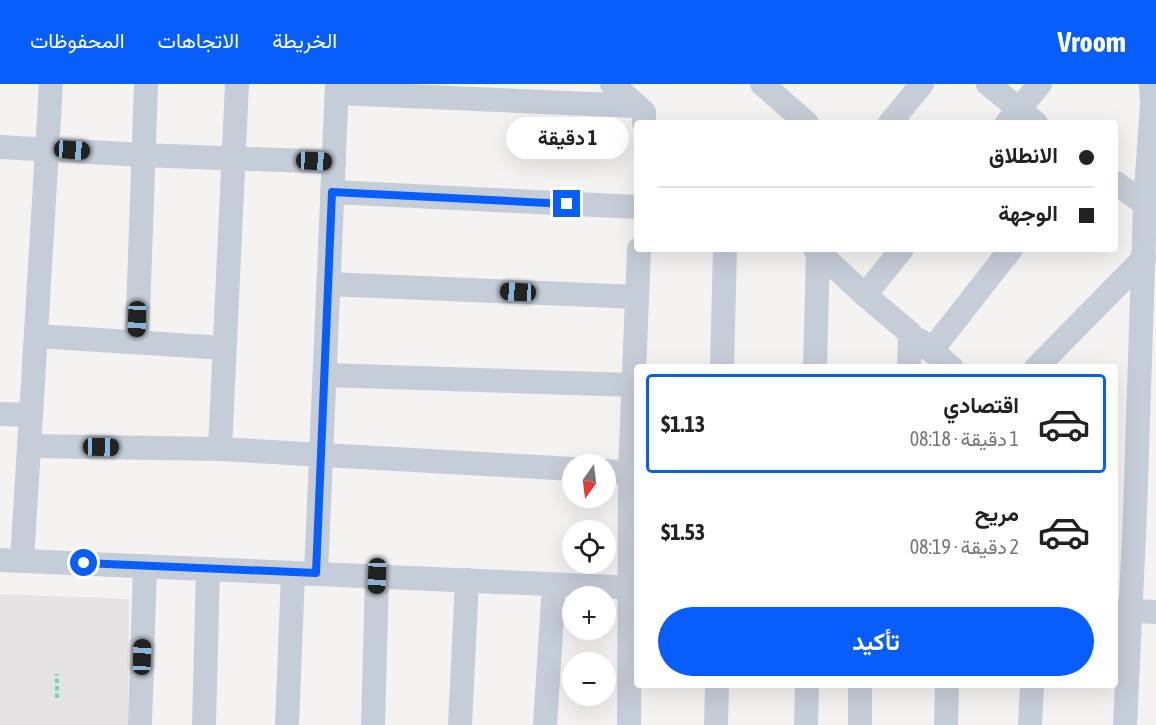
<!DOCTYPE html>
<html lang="ar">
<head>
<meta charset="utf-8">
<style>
  body { margin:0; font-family:"Asap Condensed",Vazirmatn,sans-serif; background:#f6f6f6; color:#222; direction:rtl; height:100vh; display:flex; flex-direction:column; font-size:22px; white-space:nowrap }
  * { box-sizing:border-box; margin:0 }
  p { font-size:20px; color:#767676 }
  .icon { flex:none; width:33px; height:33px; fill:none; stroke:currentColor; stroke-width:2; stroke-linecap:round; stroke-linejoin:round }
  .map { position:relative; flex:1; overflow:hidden; direction:ltr }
  .drawer { position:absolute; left:634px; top:280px; width:484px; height:324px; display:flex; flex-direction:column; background:#fff; border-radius:6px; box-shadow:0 6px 24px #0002; direction:rtl }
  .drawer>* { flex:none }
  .top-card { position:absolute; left:634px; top:36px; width:484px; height:132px; border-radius:6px; box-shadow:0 6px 24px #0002; direction:rtl; display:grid; align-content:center; height:132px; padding:0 24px; background:#fff }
  .needle { width:39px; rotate:194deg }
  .buttons { position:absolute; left:562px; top:370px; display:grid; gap:12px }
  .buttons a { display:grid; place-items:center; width:54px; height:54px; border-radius:50%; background:#fff; box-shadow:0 6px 24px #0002; font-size:30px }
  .end { position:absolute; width:27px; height:27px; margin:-14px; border:8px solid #075efa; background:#fff; box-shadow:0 0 0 3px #fff }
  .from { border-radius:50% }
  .bubble { position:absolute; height:42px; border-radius:21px; background:#fff; box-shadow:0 6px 24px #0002; font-size:20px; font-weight:700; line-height:42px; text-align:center; direction:rtl }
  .car { position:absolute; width:18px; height:36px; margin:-18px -9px; border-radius:8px; box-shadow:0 0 4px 2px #0007; background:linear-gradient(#222 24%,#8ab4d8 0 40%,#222 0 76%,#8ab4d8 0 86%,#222 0) }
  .top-card b { display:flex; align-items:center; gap:21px; height:57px; font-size:22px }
  .top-card b+b { border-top:2px solid #e0e0e0 }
  .top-card i { width:15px; height:15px; background:#222 }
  ul { padding:10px 0 0; list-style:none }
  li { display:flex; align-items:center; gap:18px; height:99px; margin:0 12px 9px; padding:0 12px; border:3px solid transparent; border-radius:6px }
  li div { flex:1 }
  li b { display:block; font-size:22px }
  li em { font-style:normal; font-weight:700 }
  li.active { border-color:#075efa }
  li>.icon { width:54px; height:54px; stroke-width:1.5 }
  .primary-button { display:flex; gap:12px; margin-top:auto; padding:12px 24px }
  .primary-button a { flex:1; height:69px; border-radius:36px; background:#075efa; color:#fff; font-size:24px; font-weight:700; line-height:69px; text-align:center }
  header { display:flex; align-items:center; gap:36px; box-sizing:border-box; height:84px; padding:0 30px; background:#075efa; color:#fff }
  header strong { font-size:28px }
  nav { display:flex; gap:33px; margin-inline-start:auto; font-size:21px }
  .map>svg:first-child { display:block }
  .education { fill:#e6e3e4 }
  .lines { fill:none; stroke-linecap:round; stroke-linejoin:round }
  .path { stroke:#72d7ad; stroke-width:4; stroke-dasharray:4.5 3; stroke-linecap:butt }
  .minor { stroke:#c5cdd8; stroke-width:24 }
  .route { stroke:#075efa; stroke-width:8 }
</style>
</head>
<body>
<header>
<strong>Vroom</strong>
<nav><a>الخريطة</a><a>الاتجاهات</a><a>المحفوظات</a></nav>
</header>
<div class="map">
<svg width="1156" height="641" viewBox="0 0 1156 641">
  <rect width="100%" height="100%" fill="#f5f2f2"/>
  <path class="education" d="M 0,510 L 129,515 L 128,641 L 0,641 Z"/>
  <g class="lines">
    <path class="path" d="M 57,614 L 57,590"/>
    <g class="minor">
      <path d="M 612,0 L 644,28 L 644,39"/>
      <path d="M 762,0 L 807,39"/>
      <path d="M 988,0 L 1036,39"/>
      <path d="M 337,9 L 637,22"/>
      <path d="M 890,39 L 922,0"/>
      <path d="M 1007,39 L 1040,0"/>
      <path d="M 0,63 L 143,71 L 334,78"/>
      <path d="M 1116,99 L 1145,120"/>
      <path d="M 332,108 L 638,123"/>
      <path d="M 815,165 L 865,211 L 902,165"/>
      <path d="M 329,200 L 637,213"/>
      <path d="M 865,211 L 910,249 L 909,284"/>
      <path d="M 37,252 L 224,264"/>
      <path d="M 919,256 L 952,284"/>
      <path d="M 137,258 L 146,0"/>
      <path d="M 931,267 L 1011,165"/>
      <path d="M 722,284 L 725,165"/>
      <path d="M 815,284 L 818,165"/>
      <path d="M 1036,284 L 1144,174"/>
      <path d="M 325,291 L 634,301"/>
      <path d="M 0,330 L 31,331 L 22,476"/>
      <path d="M 31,331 L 51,0"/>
      <path d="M 29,362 L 220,365 L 573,385"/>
      <path d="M 220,365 L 237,0"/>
      <path d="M 606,387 L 630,389 L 629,641"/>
      <path d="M 630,389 L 639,165"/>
      <path d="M 0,476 L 638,504"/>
      <path d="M 316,489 L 337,0"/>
      <path d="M 1116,526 L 1156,528"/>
      <path d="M 860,602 L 860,641"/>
      <path d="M 140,641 L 145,482"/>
      <path d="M 204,641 L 208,485"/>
      <path d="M 287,641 L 293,489"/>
      <path d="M 373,641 L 377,492"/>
      <path d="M 460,641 L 467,496"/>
      <path d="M 545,641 L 554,501"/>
      <path d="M 716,641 L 717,602"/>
      <path d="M 806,641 L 807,602"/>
      <path d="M 946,641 L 947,602"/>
      <path d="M 1030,641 L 1032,602"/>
      <path d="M 1125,641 L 1135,430 L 1145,120 L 1152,20 L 1151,0"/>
    </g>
  </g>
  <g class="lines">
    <path class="route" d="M 84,479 L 316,489 L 332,108 L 567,120"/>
  </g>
</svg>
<div class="buttons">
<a><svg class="needle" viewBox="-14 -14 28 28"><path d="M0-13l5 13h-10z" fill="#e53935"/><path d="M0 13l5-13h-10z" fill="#767676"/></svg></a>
<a><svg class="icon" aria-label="locate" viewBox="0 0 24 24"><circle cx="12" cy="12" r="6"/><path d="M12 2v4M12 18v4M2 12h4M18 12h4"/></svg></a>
<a>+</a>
<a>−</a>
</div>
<i class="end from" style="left:84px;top:479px"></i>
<i class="end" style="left:567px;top:120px"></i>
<div class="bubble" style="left:506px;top:33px;width:123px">1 دقيقة</div>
<i class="car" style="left:72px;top:66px;rotate:94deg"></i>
<i class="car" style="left:314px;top:77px;rotate:93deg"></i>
<i class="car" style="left:518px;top:208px;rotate:273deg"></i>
<i class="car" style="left:137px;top:235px;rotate:182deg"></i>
<i class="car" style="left:101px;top:363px;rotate:91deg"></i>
<i class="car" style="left:377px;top:492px;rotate:182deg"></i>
<i class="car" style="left:142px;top:573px;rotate:2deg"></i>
<div class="top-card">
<b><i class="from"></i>الانطلاق</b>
<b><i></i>الوجهة</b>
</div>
<section class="drawer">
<ul>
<li class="active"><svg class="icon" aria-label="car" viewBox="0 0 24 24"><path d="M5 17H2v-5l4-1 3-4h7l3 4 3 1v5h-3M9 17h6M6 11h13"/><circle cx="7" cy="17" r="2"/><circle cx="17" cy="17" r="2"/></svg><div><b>اقتصادي</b><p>1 دقيقة · 08:18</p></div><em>$1.13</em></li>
<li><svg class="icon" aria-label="car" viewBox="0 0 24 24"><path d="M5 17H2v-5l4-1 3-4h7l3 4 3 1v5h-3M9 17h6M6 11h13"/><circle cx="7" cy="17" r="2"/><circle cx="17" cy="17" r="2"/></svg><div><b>مريح</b><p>2 دقيقة · 08:19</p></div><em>$1.53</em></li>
</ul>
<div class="primary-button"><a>تأكيد</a></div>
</section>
</div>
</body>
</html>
